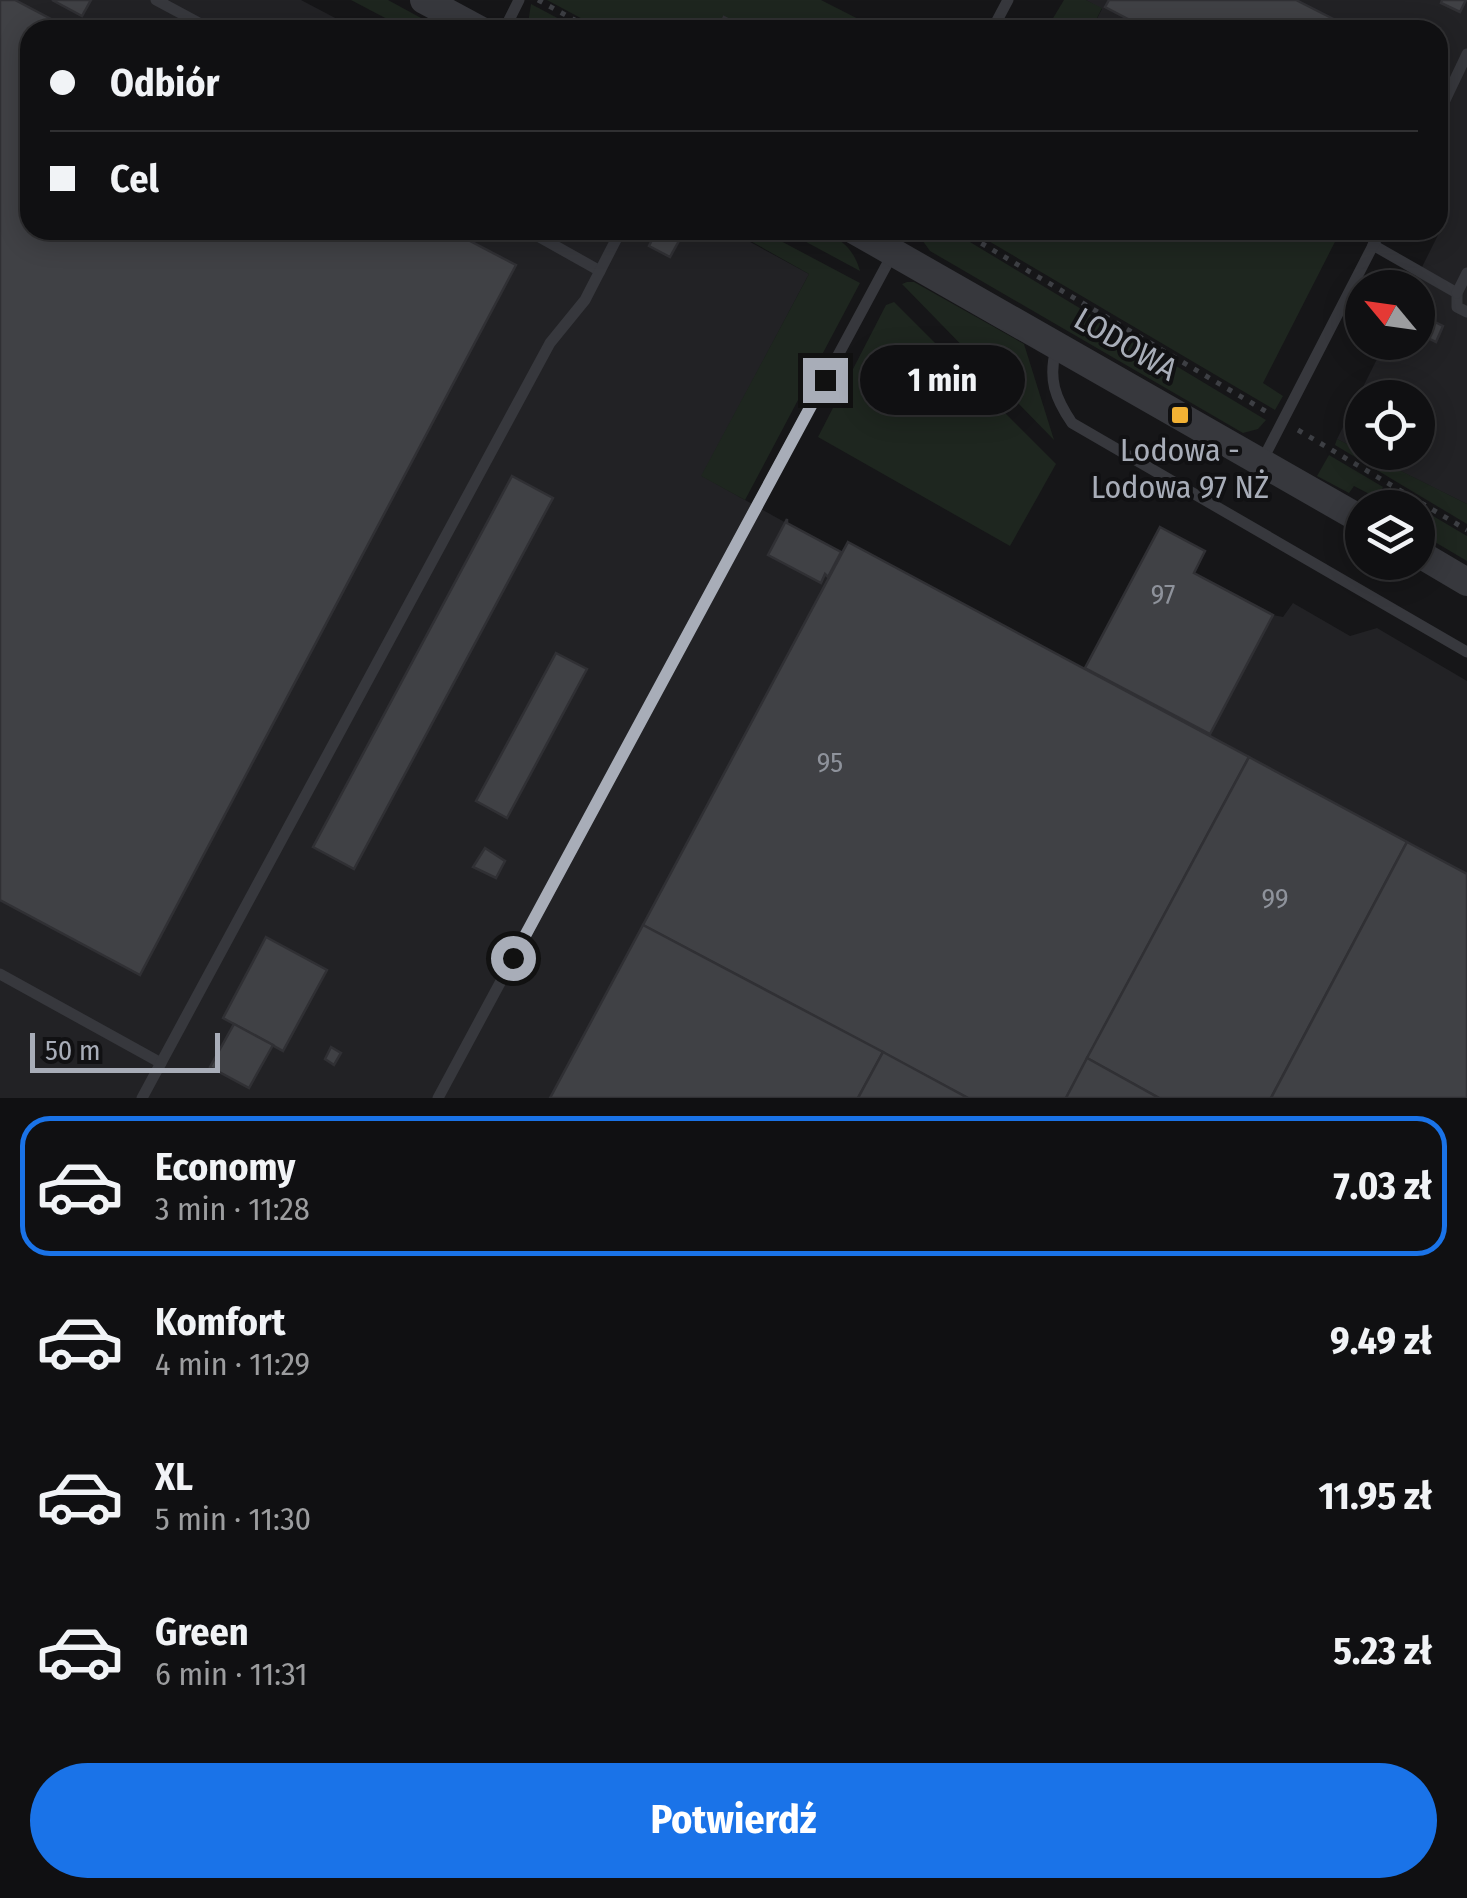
<!DOCTYPE html>
<html lang="pl">
<head>
<meta charset="utf-8">
<style>
  body { margin:0; font-family:"Fira Sans Condensed",sans-serif; background:#19191b; color:#f1f3f6; height:100vh; display:flex; flex-direction:column; font-size:38px; white-space:nowrap }
  * { box-sizing:border-box; margin:0 }
  p { font-size:32px; color:#9c9d9f }
  .icon { flex:none; width:55px; height:55px; fill:none; stroke:currentColor; stroke-width:2; stroke-linecap:round; stroke-linejoin:round }
  .map { position:relative; height:1098px; overflow:hidden }
  .details { display:flex; flex-direction:column; background:#101012; flex:1 }
  .details>* { flex:none }
  .top-card { position:absolute; left:20px; top:20px; width:1428px; height:220px; border-radius:30px; box-shadow:0 5px 25px #0003,0 0 0 2px #303032; display:grid; align-content:center; height:220px; padding:0 30px; background:#101012 }
  .needle { width:65px; rotate:299deg }
  .tools { position:absolute; left:1345px; top:270px; display:grid; gap:20px }
  .tools a { display:grid; place-items:center; width:90px; height:90px; border-radius:50%; background:#101012; box-shadow:0 5px 25px #0003,0 0 0 2px #303032; font-size:50px }
  .scale { position:absolute; left:30px; bottom:25px; width:190px; box-sizing:border-box; padding-left:10px; border:5px solid #a8adb8; border-top:0; font-size:28px; line-height:35px; white-space:nowrap; color:#a8adb8; -webkit-text-stroke:8px #111113; paint-order:stroke }
  .end { position:absolute; width:45px; height:45px; margin:-22px; border:12px solid #a8adb8; background:#111; box-shadow:0 0 0 5px #111 }
  .from { border-radius:50% }
  .bubble { position:absolute; height:70px; border-radius:35px; background:#101012; box-shadow:0 5px 25px #0003,0 0 0 2px #303032; font-size:32px; font-weight:700; line-height:70px; text-align:center }
  .top-card b { display:flex; align-items:center; gap:35px; height:95px; font-size:38px }
  .top-card b+b { border-top:2px solid #303032 }
  .top-card i { width:25px; height:25px; background:#f1f3f6 }
  ul { padding:18px 0 0; list-style:none }
  li { display:flex; align-items:center; gap:30px; height:140px; margin:0 20px 15px; padding:0 10px; border:5px solid transparent; border-radius:30px }
  li div { flex:1 }
  li b { display:block; font-size:38px }
  li em { font-style:normal; font-weight:700 }
  li.current { border-color:#1a73e8 }
  li>.icon { width:90px; height:90px; stroke-width:1.5 }
  .cta { display:flex; gap:20px; margin-top:auto; padding:20px 30px }
  .cta a { flex:1; height:115px; border-radius:60px; background:#1a73e8; color:#fff; font-size:40px; font-weight:700; line-height:115px; text-align:center }
  .map>svg:first-child { display:block }
  .built { fill:#222225 }
  .green { fill:#1e261f }
  .building { fill:#404145; stroke:#303034; stroke-width:2.5 }
  .lines { fill:none; stroke-linecap:round; stroke-linejoin:round }
  .path { stroke:#3d3f44; stroke-width:5; stroke-dasharray:5 8; stroke-linecap:butt }
  .service { stroke:#37383d; stroke-width:11 }
  .tertiary { stroke:#37383d; stroke-width:28 }
  .route { stroke:#a8adb8; stroke-width:12 }
  .poi-dot { fill:#f2b134; stroke:#111113; stroke-width:4 }
  .labels { text-anchor:middle; dominant-baseline:central; stroke-width:8; stroke-linejoin:round; paint-order:stroke }
  .number-label { font-size:28px; fill:#8e929b }
  .street-label { font-size:32px; fill:#a8adb8; stroke:#111113 }
  .poi-label { font-size:32px; fill:#a8adb8; stroke:#111113 }
</style>
</head>
<body>
<div class="map">
<svg width="1467" height="1098" viewBox="0 0 1467 1098">
  <rect width="100%" height="100%" fill="#161618"/>
  <g class="built">
    <path d="M 0,0 L 301,0 L 358,30 L 30,30 L 30,230 L 728,230 L 809,274 L 702,476 L 840,553 L 848,542 L 1084,668 L 1160,527 L 1205,551 L 1194,573 L 1273,615 L 1283,617 L 1293,603 L 1350,636 L 1377,628 L 1467,681 L 1467,1098 L 0,1098 Z"/>
    <path d="M 1086,0 L 1467,0 L 1467,504 L 1364,453 L 1418,452 L 1418,398 L 1362,398 L 1362,452 L 1337,439 L 1385,343 L 1418,342 L 1418,288 L 1412,287 L 1442,227 L 1438,224 L 1438,30 L 1091,30 L 1102,9 Z"/>
  </g>
  <g class="green">
    <path d="M 351,0 L 388,0 L 443,30 L 408,30 Z"/>
    <path d="M 547,0 L 821,0 L 880,30 L 603,30 Z"/>
    <path d="M 1064,0 L 1086,0 L 1102,8 L 1091,30 L 1046,30 Z"/>
    <path d="M 531,4 L 580,30 L 527,30 Z"/>
    <path d="M 731,230 L 760,230 L 860,283 L 745,500 L 701,476 L 809,274 Z"/>
    <path d="M 784,230 C 818,230 849,232 860,271 Z"/>
    <path d="M 915,230 L 950,230 L 1266,420 L 1258,429 L 1243,433 L 930,251 Z"/>
    <path d="M 970,230 L 1341,230 L 1263,383 L 1283,396 L 1275,410 Z"/>
    <path d="M 907,282 L 914,282 L 1024,344 L 1054,440 L 902,284 Z"/>
    <path d="M 894,302 L 1056,464 L 1010,546 L 818,437 L 886,305 Z"/>
    <path d="M 1337,439 L 1467,504 L 1467,524 L 1335,445 Z"/>
    <path d="M 1329,455 L 1383,487 L 1377,498 L 1354,486 L 1349,493 L 1317,476 Z"/>
    <path d="M 1411,503 L 1467,536 L 1467,561 L 1418,532 L 1418,508 L 1409,507 Z"/>
  </g>
  <g class="building">
    <path d="M 0,0 L 15,0 L 72,30 L 30,30 L 30,230 L 449,230 L 516,265 L 140,975 L 0,900 Z"/>
    <path d="M 52,0 L 91,0 L 82,16 Z"/>
    <path d="M 1109,0 L 1296,0 L 1355,30 L 1149,30 L 1105,7 Z"/>
    <path d="M 1442,0 L 1466,0 L 1460,12 L 1441,3 Z"/>
    <path d="M 724,17 L 734,22 L 730,30 L 717,30 Z"/>
    <path d="M 657,230 L 685,230 L 670,257 L 649,246 Z"/>
    <path d="M 1423,316 L 1443,326 L 1436,342 L 1418,333 Z"/>
    <path d="M 512,476 L 553,498 L 354,869 L 313,847 Z"/>
    <path d="M 787,519 L 787,523 L 841,552 L 828,577 L 825,574 L 821,583 L 768,555 Z"/>
    <path d="M 1160,527 L 1205,551 L 1194,573 L 1273,615 L 1210,734 L 1085,668 Z"/>
    <path d="M 848,542 L 1249,757 L 1066,1098 L 968,1098 L 643,925 Z"/>
    <path d="M 556,653 L 587,669 L 507,818 L 476,801 Z"/>
    <path d="M 1249,757 L 1407,842 L 1271,1098 L 1159,1098 L 1087,1058 Z"/>
    <path d="M 1407,842 L 1467,874 L 1467,1098 L 1271,1098 Z"/>
    <path d="M 485,848 L 505,861 L 496,878 L 473,867 Z"/>
    <path d="M 643,925 L 883,1052 L 858,1098 L 550,1098 Z"/>
    <path d="M 266,937 L 327,970 L 283,1051 L 223,1018 Z"/>
    <path d="M 234,1024 L 273,1045 L 249,1088 L 210,1067 Z"/>
    <path d="M 331,1047 L 341,1053 L 334,1065 L 325,1059 Z"/>
    <path d="M 883,1052 L 968,1098 L 858,1098 Z"/>
    <path d="M 1087,1058 L 1159,1098 L 1066,1098 Z"/>
  </g>
  <g class="lines">
    <g class="path">
      <path d="M 538,0 L 593,30"/>
      <path d="M 959,230 L 1267,412"/>
      <path d="M 1298,430 L 1467,530"/>
    </g>
    <g class="service">
      <path d="M 156,0 L 212,30"/>
      <path d="M 504,30 L 519,0"/>
      <path d="M 992,30 L 1008,0"/>
      <path d="M 1438,115 L 1467,54"/>
      <path d="M 527,230 L 600,271"/>
      <path d="M 1373,245 L 1457,293 L 1457,307 L 1467,312"/>
      <path d="M 1457,293 L 1467,273"/>
      <path d="M 1056,349 C 1048,379 1055,398 1072,423 L 1467,652"/>
      <path d="M 1262,461 L 1381,230"/>
      <path d="M 0,974 L 161,1063"/>
      <path d="M 142,1098 L 550,343 L 585,300 L 621,230"/>
      <path d="M 438,1098 L 892,255"/>
    </g>
    <g class="tertiary">
      <path d="M 424,0 L 480,30"/>
      <path d="M 854,230 L 1362,520"/>
      <path d="M 1418,553 L 1467,582"/>
    </g>
  </g>
  <g class="lines">
    <path class="route" d="M 513,958 L 825,380"/>
  </g>
  <rect class="poi-dot" x="1170" y="405" width="20" height="20" rx="5"/>
  <g class="labels">
    <g class="number-label">
      <text x="1163" y="594">97</text>
      <text x="830" y="762">95</text>
      <text x="1275" y="898">99</text>
    </g>
    <g class="street-label">
      <text transform="translate(1126 344) rotate(30)">LODOWA</text>
    </g>
    <g class="poi-label">
      <text x="1180" y="450">Lodowa -<tspan x="1180" dy="37">Lodowa 97 NŻ</tspan></text>
    </g>
  </g>
</svg>
<div class="tools">
<a><svg class="needle" viewBox="-14 -14 28 28"><path d="M0-13l5 13h-10z" fill="#e53935"/><path d="M0 13l5-13h-10z" fill="#9c9d9f"/></svg></a>
<a><svg class="icon" aria-label="locate" viewBox="0 0 24 24"><circle cx="12" cy="12" r="6"/><path d="M12 2v4M12 18v4M2 12h4M18 12h4"/></svg></a>
<a><svg class="icon" aria-label="layers" viewBox="0 0 24 24"><path d="M12 4l9 5-9 5-9-5zM3 14l9 5 9-5"/></svg></a>
</div>
<div class="scale">50 m</div>
<i class="end from" style="left:513px;top:958px"></i>
<i class="end" style="left:825px;top:380px"></i>
<div class="bubble" style="left:860px;top:345px;width:165px">1 min</div>
<div class="top-card">
<b><i class="from"></i>Odbiór</b>
<b><i></i>Cel</b>
</div>
</div>
<section class="details">
<ul>
<li class="current"><svg class="icon" aria-label="car" viewBox="0 0 24 24"><path d="M5 17H2v-5l4-1 3-4h7l3 4 3 1v5h-3M9 17h6M6 11h13"/><circle cx="7" cy="17" r="2"/><circle cx="17" cy="17" r="2"/></svg><div><b>Economy</b><p>3 min · 11:28</p></div><em>7.03 zł</em></li>
<li><svg class="icon" aria-label="car" viewBox="0 0 24 24"><path d="M5 17H2v-5l4-1 3-4h7l3 4 3 1v5h-3M9 17h6M6 11h13"/><circle cx="7" cy="17" r="2"/><circle cx="17" cy="17" r="2"/></svg><div><b>Komfort</b><p>4 min · 11:29</p></div><em>9.49 zł</em></li>
<li><svg class="icon" aria-label="car" viewBox="0 0 24 24"><path d="M5 17H2v-5l4-1 3-4h7l3 4 3 1v5h-3M9 17h6M6 11h13"/><circle cx="7" cy="17" r="2"/><circle cx="17" cy="17" r="2"/></svg><div><b>XL</b><p>5 min · 11:30</p></div><em>11.95 zł</em></li>
<li><svg class="icon" aria-label="car" viewBox="0 0 24 24"><path d="M5 17H2v-5l4-1 3-4h7l3 4 3 1v5h-3M9 17h6M6 11h13"/><circle cx="7" cy="17" r="2"/><circle cx="17" cy="17" r="2"/></svg><div><b>Green</b><p>6 min · 11:31</p></div><em>5.23 zł</em></li>
</ul>
<div class="cta"><a>Potwierdź</a></div>
</section>
</body>
</html>
